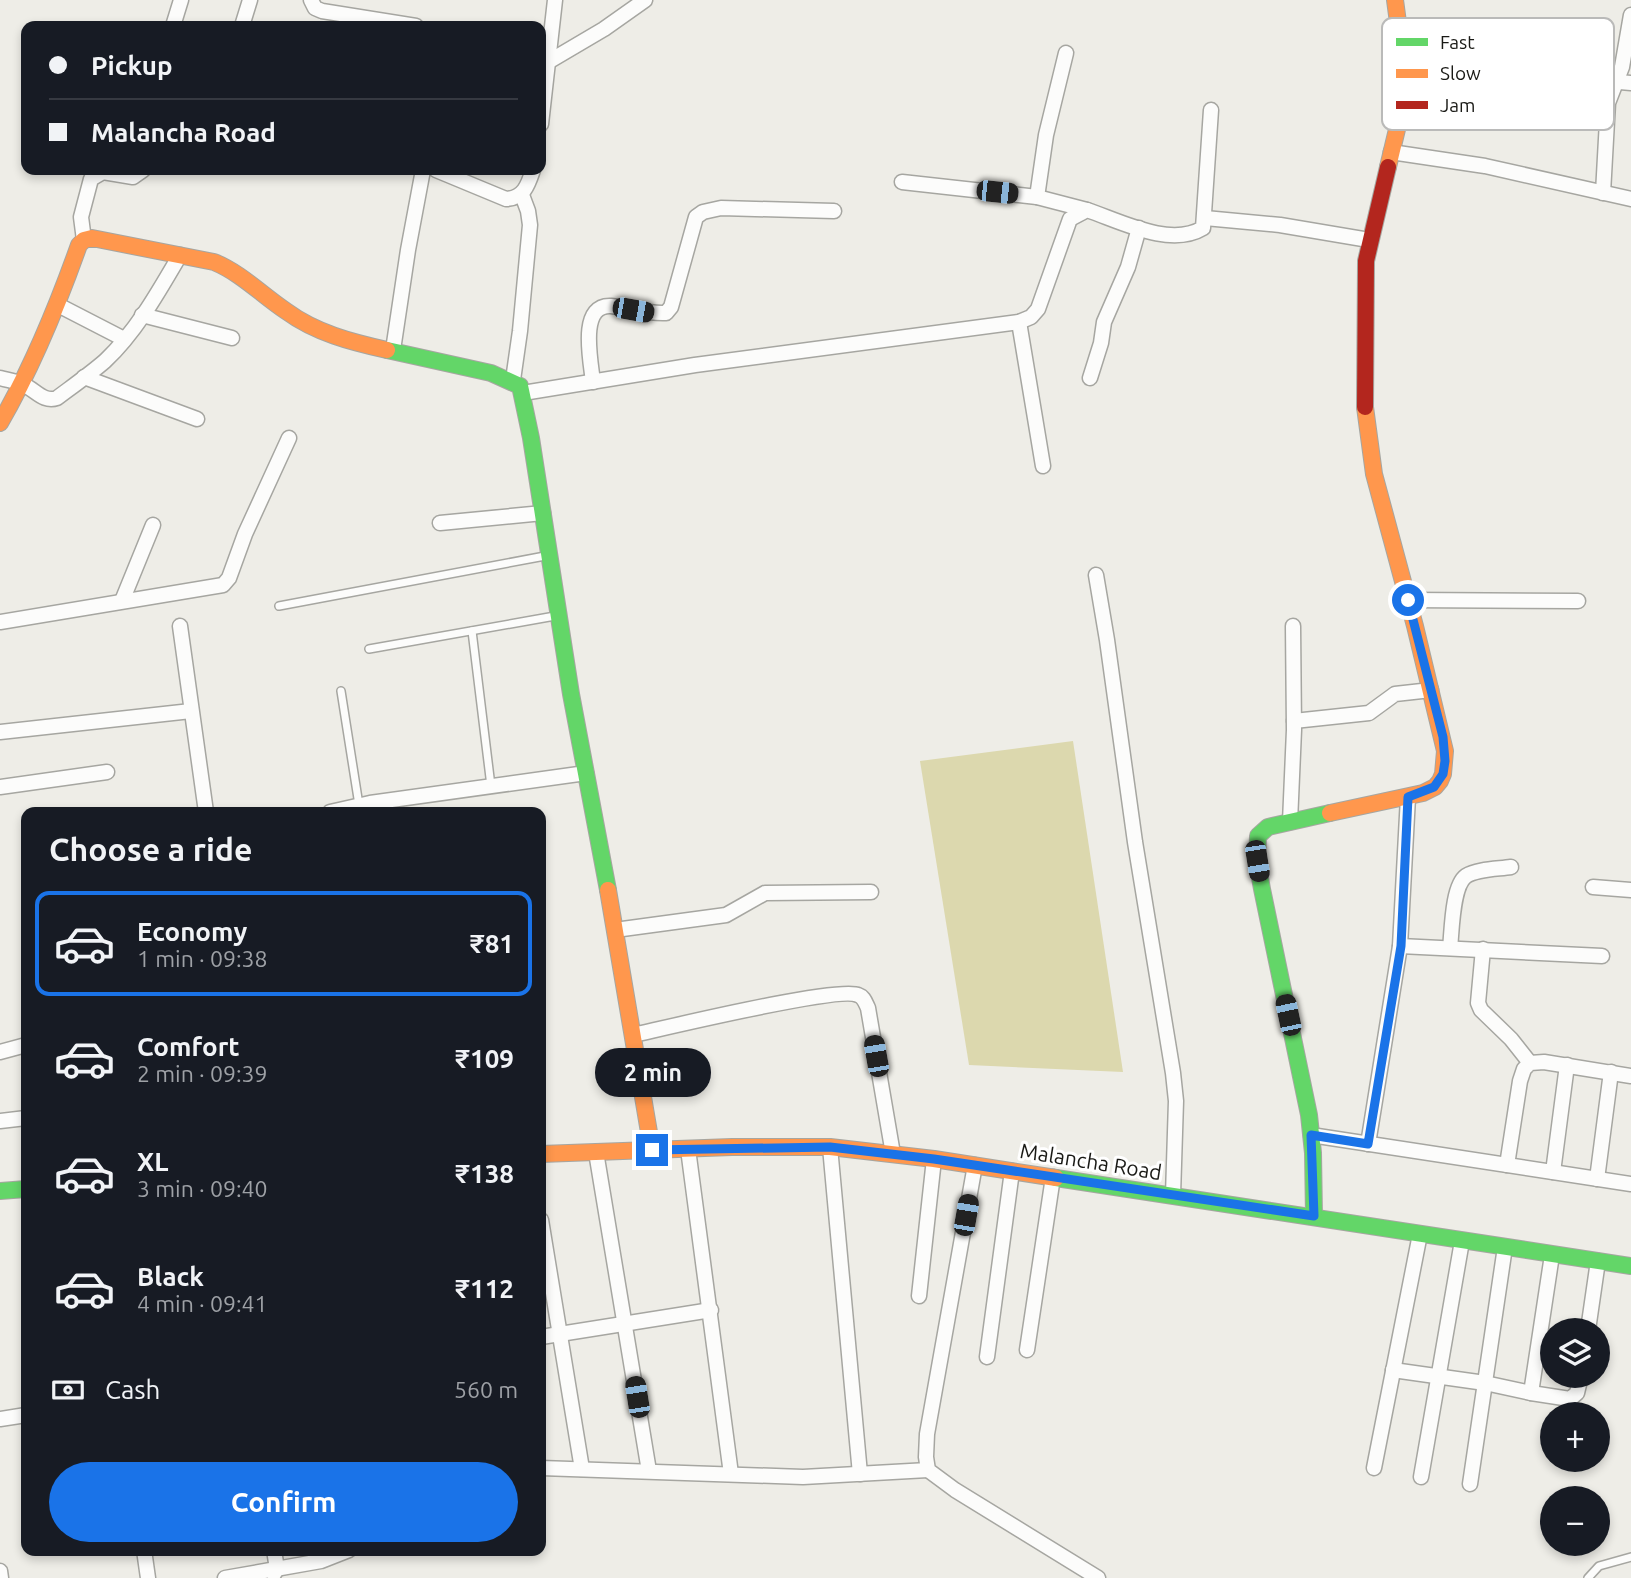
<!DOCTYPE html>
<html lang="en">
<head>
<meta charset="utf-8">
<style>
  body { margin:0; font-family:Ubuntu,sans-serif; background:#20242c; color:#f1f3f6; height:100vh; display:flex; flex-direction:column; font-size:26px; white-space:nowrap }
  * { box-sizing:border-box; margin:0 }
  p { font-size:23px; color:#9ea1a6 }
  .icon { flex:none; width:38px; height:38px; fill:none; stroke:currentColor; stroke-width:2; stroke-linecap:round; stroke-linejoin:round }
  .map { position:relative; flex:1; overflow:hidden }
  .details { position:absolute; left:21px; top:807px; width:525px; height:749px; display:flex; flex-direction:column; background:#171b24; border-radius:14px; box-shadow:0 4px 10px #0003 }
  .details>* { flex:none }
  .guide { position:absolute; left:21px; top:21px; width:525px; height:154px; border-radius:14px; box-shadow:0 4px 10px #0003; display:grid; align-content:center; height:154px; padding:0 28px; background:#171b24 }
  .tools { position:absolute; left:1540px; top:1318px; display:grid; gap:14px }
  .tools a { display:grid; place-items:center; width:70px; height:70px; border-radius:50%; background:#171b24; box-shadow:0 4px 10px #0003; font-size:35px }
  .end { position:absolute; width:32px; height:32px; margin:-16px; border:9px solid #1a73e8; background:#fff; box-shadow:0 0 0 4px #fff }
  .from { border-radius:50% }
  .bubble { position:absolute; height:49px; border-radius:24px; background:#171b24; box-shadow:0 4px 10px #0003; font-size:23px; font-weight:700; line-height:49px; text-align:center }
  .car { position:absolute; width:21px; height:42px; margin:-21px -10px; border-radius:9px; box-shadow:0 0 5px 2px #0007; background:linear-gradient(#222 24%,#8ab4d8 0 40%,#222 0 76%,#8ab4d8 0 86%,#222 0) }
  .guide b { display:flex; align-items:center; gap:24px; height:66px; font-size:26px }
  .guide b+b { border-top:2px solid #363941 }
  .guide i { width:18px; height:18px; background:#f1f3f6 }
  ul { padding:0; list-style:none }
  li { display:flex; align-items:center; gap:21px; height:105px; margin:0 14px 10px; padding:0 14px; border:4px solid transparent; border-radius:14px }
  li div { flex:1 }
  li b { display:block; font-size:26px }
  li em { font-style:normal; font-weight:700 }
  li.active { border-color:#1a73e8 }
  li>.icon { width:63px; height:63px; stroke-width:1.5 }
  h2 { padding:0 28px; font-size:32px; line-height:84px }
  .pay { display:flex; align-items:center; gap:18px; height:77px; padding:0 28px; font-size:26px }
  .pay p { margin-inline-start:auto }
  .cta { display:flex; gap:14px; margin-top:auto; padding:14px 28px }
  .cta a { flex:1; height:80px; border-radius:42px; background:#1a73e8; color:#fff; font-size:28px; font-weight:700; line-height:80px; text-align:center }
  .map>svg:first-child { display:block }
  .water { fill:#dcd8ae }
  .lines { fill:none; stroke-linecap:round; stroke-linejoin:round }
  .lane-casing { stroke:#a6a6a1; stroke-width:10 }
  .street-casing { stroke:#a6a6a1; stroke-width:17 }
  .fast-casing { stroke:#a6a6a1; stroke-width:18 }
  .slow-casing { stroke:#a6a6a1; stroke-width:18 }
  .jam-casing { stroke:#a6a6a1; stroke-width:18 }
  .lane { stroke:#fcfcfb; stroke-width:7 }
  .street { stroke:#fcfcfb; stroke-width:14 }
  .fast { stroke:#63d668; stroke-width:16 }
  .slow { stroke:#ff974d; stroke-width:16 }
  .jam { stroke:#b3261e; stroke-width:16 }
  .route { stroke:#1a73e8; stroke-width:9 }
  .labels { text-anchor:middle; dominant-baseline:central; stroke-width:6; stroke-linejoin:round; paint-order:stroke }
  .street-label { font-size:21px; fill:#1a1a16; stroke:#fff }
  .key { fill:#fff; stroke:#babab9; stroke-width:2 }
  .key-label { font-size:19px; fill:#1a1a16 }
</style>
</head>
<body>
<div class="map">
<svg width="1631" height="1578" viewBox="0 0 1631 1578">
  <rect width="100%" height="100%" fill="#eeede7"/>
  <path class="water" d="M 1073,741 L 1123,1072 L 969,1065 L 920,761 Z"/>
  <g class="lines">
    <g class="lane-casing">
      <g id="lane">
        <path d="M 279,606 L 545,556"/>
        <path d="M 472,631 L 491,786"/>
        <path d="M 369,649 L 555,616"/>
        <path d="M 341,691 L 359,805"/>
        <path d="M 1588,1578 L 1599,1566 L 1631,1557"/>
      </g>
    </g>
    <g class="street-casing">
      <g id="street">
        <path d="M 311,0 L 315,8 L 322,11 L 416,26"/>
        <path d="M 173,26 L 181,0"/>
        <path d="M 242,26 L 250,0"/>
        <path d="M 548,62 L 604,29 L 645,0"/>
        <path d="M 1474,69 L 1631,83"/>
        <path d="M 541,124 L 555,0"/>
        <path d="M 1391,152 L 1485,166 L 1631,199"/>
        <path d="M 436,170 L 506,199 C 524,198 528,185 533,170"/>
        <path d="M 902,182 L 1037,197 L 1087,210"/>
        <path d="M 1603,193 L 1608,103 L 1622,67 L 1631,15"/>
        <path d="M 1037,197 L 1046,135 L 1066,53"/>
        <path d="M 1205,218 L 1280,225 L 1369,240"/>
        <path d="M 84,240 L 81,217 L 91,179 L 103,172 L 133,177 L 143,170"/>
        <path d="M 58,305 L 124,339"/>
        <path d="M 142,315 L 232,338"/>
        <path d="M 1019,322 L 1043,466"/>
        <path d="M 393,350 L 408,250 L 423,170"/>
        <path d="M 84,377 L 197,419"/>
        <path d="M 0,378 C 7,380 16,381 22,384 C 35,389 43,403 57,398 C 73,386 90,374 105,361 C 136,332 159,291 180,255"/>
        <path d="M 1090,378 L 1101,343 L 1104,322 L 1128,267 L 1139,228"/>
        <path d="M 513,380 L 520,331 L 530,225 L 528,211 L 522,195"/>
        <path d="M 593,382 C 591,362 578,304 611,306 C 629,308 647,314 666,313 L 671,307 L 696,217 L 703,212 L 721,208 L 834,211"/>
        <path d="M 523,393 L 695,365 L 1019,322 L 1031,317 L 1038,309 L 1070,219 L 1087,210 C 1120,221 1170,248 1203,228 L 1211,110"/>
        <path d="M 440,523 L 543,513"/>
        <path d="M 1096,575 L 1107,640 L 1135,842 L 1173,1073 L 1176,1101 L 1173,1195"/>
        <path d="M 1408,600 L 1578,601"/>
        <path d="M 122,601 L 153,525"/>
        <path d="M 0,622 L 223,585 L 229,578 L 245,534 L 289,438"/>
        <path d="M 180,626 L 206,812"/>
        <path d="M 1294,721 L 1369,713 L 1395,694 L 1431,690"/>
        <path d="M 0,732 L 191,711"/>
        <path d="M 0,787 L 107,772"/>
        <path d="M 330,812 L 370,803 L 586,773"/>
        <path d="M 1290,822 L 1294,730 L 1293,626"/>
        <path d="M 1593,887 L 1631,890"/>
        <path d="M 615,930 L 726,915 L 765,893 L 871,892"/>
        <path d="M 1400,946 L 1602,956"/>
        <path d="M 1450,948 C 1452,931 1452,886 1466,876 C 1477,869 1498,869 1511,867"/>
        <path d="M 1483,949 L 1478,1003 L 1481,1010 L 1511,1039 L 1530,1063"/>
        <path d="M 633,1035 C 665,1028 839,986 858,995 C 864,997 865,1002 868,1008 L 893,1154"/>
        <path d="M 0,1052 L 26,1045"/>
        <path d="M 0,1121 L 26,1118"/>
        <path d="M 1311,1135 L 1631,1184"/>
        <path d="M 1368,1144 L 1400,946 L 1408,797"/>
        <path d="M 830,1147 L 860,1474"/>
        <path d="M 688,1149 L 731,1474"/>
        <path d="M 596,1152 L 649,1471"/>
        <path d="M 975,1165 L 927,1434 L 926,1457 L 928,1470 L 955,1490 L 1098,1578"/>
        <path d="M 1507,1165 L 1520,1081 L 1524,1069 L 1530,1063 L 1544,1062 L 1631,1076"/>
        <path d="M 1553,1172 L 1567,1065"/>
        <path d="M 1597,1179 L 1611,1072"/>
        <path d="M 541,1220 L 582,1469"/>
        <path d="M 919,1296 L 934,1159"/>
        <path d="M 1588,1330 L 1598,1261"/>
        <path d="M 541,1337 L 711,1310"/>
        <path d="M 1027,1350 L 1053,1177"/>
        <path d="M 987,1357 L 1012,1171"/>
        <path d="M 1393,1370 L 1485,1383 L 1531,1393 L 1570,1399 L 1577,1393 L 1581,1376"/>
        <path d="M 1531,1393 L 1552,1255"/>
        <path d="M 0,1419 L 26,1415"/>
        <path d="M 541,1468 L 803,1477 L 928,1470"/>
        <path d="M 1374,1468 L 1420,1234"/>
        <path d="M 1421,1477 L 1462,1241"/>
        <path d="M 1470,1484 L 1505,1247"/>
        <path d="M 144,1550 L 148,1578"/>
        <path d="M 0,1571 L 1,1578"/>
        <path d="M 274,1574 L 277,1569 L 274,1550"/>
        <path d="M 225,1578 L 321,1561 L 349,1550"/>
      </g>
    </g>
    <g class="fast-casing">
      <g id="fast">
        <path d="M 387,350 L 491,373 L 520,386 L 531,438 L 571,694 L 608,890"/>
        <path d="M 1056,1178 L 1631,1266"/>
        <path d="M 0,1191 L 26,1189"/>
        <path d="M 1314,1216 L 1313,1153 L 1309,1115 L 1262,889 L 1257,861 L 1258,836 L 1268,827 L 1330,813"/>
      </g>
    </g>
    <g class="slow-casing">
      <g id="slow">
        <path d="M 1388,167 L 1404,100 L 1403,60 L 1395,0"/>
        <path d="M 0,423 C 33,366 57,307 79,245 L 84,240 L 92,238 L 214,262 C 241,273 262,295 286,311 C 316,333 351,342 387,350"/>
        <path d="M 1330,813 L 1423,793 L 1435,787 L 1440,781 L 1443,774 L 1445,751 L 1415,626 L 1374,474 L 1365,407"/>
        <path d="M 608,890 L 652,1150"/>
        <path d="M 541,1154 L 732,1147 L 830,1147 L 934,1159 L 1056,1178"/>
      </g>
    </g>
    <g class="jam-casing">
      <path id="jam" d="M 1365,407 L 1366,261 L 1388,167"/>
    </g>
    <use href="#lane" class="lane"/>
    <use href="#street" class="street"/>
    <use href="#fast" class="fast"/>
    <use href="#slow" class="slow"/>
    <use href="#jam" class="jam"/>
  </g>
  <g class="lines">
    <path class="route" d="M 652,1150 L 830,1147 L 934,1159 L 1314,1216 L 1311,1135 L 1368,1144 L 1401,946 L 1408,797 L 1434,787 L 1443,774 L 1445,761 L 1443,737 L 1408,600"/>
  </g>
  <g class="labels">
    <g class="street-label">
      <text transform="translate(1091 1161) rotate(9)">Malancha Road</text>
    </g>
  </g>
  <rect x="1382" y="18" width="232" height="112" rx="10" class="key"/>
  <rect x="1396" y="38" width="32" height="8" fill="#63d668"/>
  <rect x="1396" y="69" width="32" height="9" fill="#ff974d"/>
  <rect x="1396" y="101" width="32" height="8" fill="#b3261e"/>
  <g class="key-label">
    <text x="1440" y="49">Fast</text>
    <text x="1440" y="80">Slow</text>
    <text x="1440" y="112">Jam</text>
  </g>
</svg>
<div class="tools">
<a><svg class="icon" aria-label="layers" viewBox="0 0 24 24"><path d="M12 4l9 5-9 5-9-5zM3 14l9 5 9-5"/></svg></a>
<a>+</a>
<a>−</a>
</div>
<i class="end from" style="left:1408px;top:600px"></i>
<i class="end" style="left:652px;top:1150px"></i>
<div class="bubble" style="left:595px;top:1048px;width:116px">2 min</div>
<i class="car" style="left:997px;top:192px;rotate:96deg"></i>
<i class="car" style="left:633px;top:310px;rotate:100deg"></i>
<i class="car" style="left:1257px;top:861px;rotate:171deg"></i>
<i class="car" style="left:1288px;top:1015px;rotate:348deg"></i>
<i class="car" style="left:876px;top:1056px;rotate:350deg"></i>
<i class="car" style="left:966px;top:1215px;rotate:10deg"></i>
<i class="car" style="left:637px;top:1397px;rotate:351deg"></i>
<div class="guide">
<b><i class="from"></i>Pickup</b>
<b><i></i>Malancha Road</b>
</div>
<section class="details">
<h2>Choose a ride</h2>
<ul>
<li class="active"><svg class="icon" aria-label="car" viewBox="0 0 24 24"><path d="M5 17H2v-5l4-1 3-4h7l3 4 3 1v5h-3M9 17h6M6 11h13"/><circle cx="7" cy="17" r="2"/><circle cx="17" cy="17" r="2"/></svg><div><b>Economy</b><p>1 min · 09:38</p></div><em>₹81</em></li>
<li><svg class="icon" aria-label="car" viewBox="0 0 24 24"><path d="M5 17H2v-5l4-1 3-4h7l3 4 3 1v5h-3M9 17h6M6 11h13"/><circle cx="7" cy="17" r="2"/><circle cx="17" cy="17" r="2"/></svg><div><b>Comfort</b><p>2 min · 09:39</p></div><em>₹109</em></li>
<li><svg class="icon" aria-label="car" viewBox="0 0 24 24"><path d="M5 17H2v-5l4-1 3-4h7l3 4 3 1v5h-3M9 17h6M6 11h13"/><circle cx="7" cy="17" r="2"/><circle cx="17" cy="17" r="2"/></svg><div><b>XL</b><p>3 min · 09:40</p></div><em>₹138</em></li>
<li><svg class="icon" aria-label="car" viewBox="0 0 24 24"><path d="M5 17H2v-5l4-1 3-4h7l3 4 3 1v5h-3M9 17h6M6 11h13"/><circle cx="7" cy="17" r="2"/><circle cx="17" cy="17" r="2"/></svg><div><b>Black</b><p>4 min · 09:41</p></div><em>₹112</em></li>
</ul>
<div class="pay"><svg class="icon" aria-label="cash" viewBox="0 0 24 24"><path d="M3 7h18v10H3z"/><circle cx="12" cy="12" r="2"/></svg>Cash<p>560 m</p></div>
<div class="cta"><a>Confirm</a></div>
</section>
</div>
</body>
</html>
